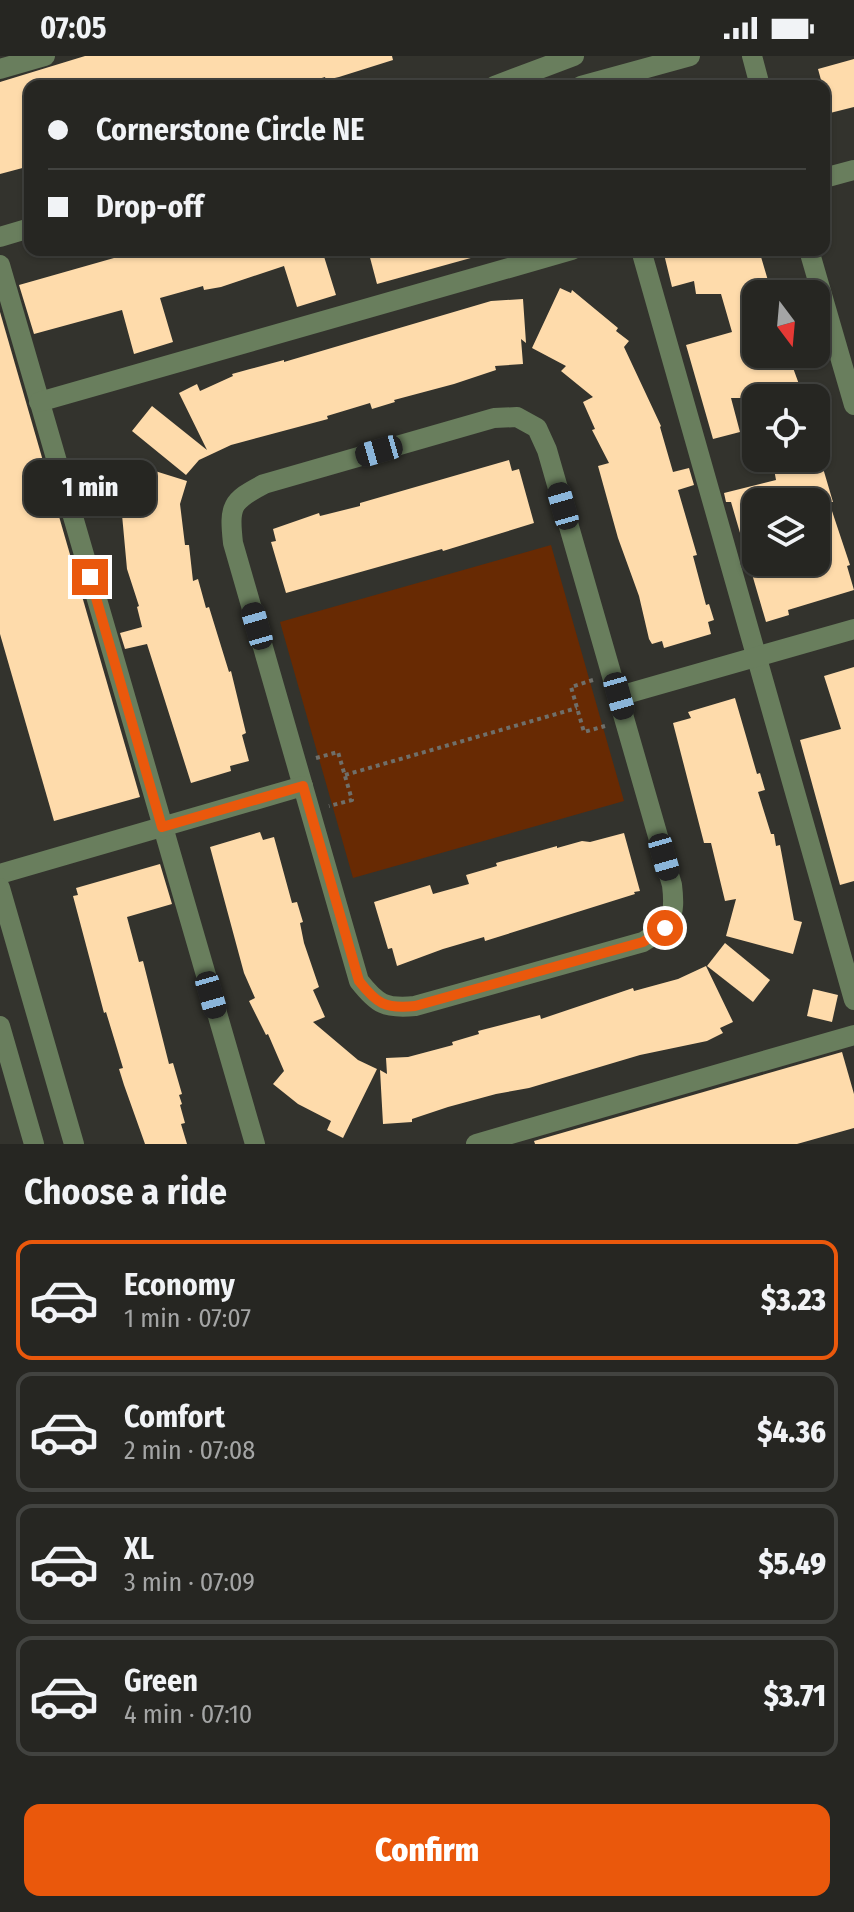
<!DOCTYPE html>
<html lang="en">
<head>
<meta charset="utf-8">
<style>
  body { margin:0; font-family:"Fira Sans Condensed",sans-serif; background:#32322f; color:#f1f3f6; height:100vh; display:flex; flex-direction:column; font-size:30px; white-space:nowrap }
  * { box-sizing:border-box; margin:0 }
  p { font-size:26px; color:#a4a5a5 }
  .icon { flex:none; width:44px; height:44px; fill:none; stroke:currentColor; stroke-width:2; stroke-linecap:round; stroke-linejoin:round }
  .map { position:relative; height:1088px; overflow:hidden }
  .panel { display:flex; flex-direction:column; background:#262622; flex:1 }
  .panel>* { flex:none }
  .banner { position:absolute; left:24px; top:24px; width:806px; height:176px; border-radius:16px; box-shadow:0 2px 6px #0004,0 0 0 2px #424340; display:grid; align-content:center; height:176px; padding:0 24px; background:#262622 }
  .needle { width:52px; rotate:164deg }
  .fabs { position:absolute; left:742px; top:224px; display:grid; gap:16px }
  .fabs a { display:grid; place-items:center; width:88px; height:88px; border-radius:16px; background:#262622; box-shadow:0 2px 6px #0004,0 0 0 2px #424340; font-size:40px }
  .end { position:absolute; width:36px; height:36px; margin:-18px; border:10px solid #ea580c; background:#fff; box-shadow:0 0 0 4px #fff }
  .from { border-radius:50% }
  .bubble { position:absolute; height:56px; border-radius:16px; background:#262622; box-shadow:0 2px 6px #0004,0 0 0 2px #424340; font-size:26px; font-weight:800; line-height:56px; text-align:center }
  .car { position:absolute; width:24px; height:48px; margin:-24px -12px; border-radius:10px; box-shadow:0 0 6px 2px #0007; background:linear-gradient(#222 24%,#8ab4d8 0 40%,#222 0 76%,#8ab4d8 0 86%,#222 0) }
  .banner b { display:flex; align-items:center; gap:28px; height:76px; font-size:30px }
  .banner b+b { border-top:2px solid #424340 }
  .banner i { width:20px; height:20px; background:#f1f3f6 }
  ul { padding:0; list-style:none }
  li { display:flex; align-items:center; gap:24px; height:120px; margin:0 16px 12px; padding:0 8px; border:4px solid #424340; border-radius:16px }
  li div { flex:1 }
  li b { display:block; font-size:30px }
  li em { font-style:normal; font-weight:800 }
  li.current { border-color:#ea580c }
  li>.icon { width:72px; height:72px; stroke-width:1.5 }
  h2 { padding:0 24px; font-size:36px; line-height:96px }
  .action { display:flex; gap:16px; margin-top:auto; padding:16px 24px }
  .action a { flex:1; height:92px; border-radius:16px; background:#ea580c; color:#fff; font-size:32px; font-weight:800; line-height:92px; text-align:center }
  .status { display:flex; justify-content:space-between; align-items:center; height:56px; padding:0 40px; background:#262622; direction:ltr }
  .status svg { height:22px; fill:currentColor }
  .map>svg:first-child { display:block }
  .green { fill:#682a03 }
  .building { fill:#fedbab; fill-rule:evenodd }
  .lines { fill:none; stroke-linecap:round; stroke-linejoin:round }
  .path { stroke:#6f6f6a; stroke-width:4; stroke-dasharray:4 4; stroke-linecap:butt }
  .minor { stroke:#697e5d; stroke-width:20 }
  .route { stroke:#ea580c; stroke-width:10 }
</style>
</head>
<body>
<div class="status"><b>07:05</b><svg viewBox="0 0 49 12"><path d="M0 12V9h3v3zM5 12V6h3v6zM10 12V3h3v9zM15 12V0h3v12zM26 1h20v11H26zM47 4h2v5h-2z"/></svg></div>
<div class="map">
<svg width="854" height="1088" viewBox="0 0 854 1088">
  <rect width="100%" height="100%" fill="#33332d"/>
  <path class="green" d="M 551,489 L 624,745 L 353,822 L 280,566 Z"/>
  <g class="building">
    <path d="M 85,0 L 392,0 L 393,4 L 339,21 L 326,24 L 325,21 L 295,30 L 30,30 L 30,110 L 0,118 L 0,26 Z"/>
    <path d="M 854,3 L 854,51 L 830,57 L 818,13 Z"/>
    <path d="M 153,194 L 322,194 L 336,239 L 297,251 L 284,210 L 221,231 L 204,234 L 203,230 L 160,242 L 173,286 L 134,298 L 122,254 L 34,278 L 19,229 L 128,198 L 129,200 Z"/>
    <path d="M 368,194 L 478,194 L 478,200 L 377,228 Z"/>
    <path d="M 663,194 L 691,194 L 693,201 L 717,194 L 759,194 L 772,238 L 756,238 L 756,298 L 788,298 L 804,342 L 731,342 L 740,376 L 713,383 L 686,289 L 732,276 L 721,238 L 696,238 L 694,225 L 672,231 Z"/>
    <path d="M 560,232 L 571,237 L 572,234 L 618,272 L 616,275 L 629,285 L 624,291 L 661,370 L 660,371 L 673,416 L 689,412 L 694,429 L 678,434 L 697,499 L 693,500 L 706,549 L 709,548 L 714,564 L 708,566 L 711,578 L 664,592 L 662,585 L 652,588 L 649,583 L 639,540 L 618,482 L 598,410 L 609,407 L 592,374 L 595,373 L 583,346 L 593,341 L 561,315 L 566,310 L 532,292 Z"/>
    <path d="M 523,243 L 526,287 L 521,283 L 523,308 L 495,310 L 496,314 L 454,328 L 394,344 L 395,346 L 372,353 L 370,347 L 327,360 L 328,363 L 231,389 L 199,404 L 186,419 L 132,375 L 152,350 L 207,394 L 179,337 L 197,328 L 200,335 L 233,320 L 232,318 L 250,313 L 284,304 L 284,306 L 491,245 Z"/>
    <path d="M 0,256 L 140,741 L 54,765 L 0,578 Z"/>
    <path d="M 772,402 L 820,402 L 833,446 L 829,446 L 850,509 L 847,510 L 854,534 L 788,554 L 789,559 L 766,566 L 731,446 L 726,446 L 724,437 L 776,424 ZM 756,446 L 816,446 L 816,506 L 756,506 Z"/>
    <path d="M 509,404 L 512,415 L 519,413 L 534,467 L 443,495 L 442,493 L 286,537 L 271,486 L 276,485 L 273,473 L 319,457 L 320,460 L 360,450 L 360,447 Z"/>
    <path d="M 123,405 L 187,425 L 180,448 L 185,489 L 189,489 L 193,525 L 198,523 L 206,552 L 209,551 L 229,616 L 231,615 L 246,677 L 242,679 L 249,705 L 230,710 L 231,715 L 191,727 L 147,588 L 125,593 L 120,577 L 142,571 L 137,551 L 139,550 L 127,513 L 120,437 L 108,433 L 114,414 L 120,416 Z"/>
    <path d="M 854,611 L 854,825 L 840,829 L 800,684 L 841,673 L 824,620 Z"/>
    <path d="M 735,642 L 757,718 L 760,717 L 765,734 L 758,736 L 771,778 L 774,778 L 776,790 L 780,789 L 794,864 L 802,866 L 793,898 L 726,880 L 736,843 L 725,845 L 711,787 L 704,787 L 673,667 L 691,662 L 688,656 Z"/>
    <path d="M 260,776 L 263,784 L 274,781 L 292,847 L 297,846 L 303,866 L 300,867 L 304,887 L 319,931 L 313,934 L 325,961 L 313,966 L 358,1004 L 377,1013 L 343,1082 L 327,1074 L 331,1065 L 298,1048 L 273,1028 L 284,1015 L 268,978 L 266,979 L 249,945 L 255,942 L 244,917 L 210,791 Z"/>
    <path d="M 624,777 L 640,835 L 634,836 L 635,838 L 485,885 L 484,881 L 443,893 L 397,910 L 392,892 L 388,893 L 374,846 L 430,829 L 433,838 L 469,828 L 466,819 L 497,810 L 496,807 L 557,790 L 557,792 L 582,785 L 590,786 Z"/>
    <path d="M 160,808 L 172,848 L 127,861 L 139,906 L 143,905 L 169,1008 L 173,1007 L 182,1038 L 179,1039 L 182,1048 L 180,1049 L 185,1067 L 181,1068 L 187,1088 L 145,1088 L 124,1029 L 119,1013 L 123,1012 L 106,956 L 104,957 L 73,840 L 78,839 L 76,832 Z"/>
    <path d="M 725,887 L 770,924 L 753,946 L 707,910 Z"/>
    <path d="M 706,910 L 733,966 L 720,972 L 723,977 L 707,985 L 640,999 L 529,1032 L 496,1038 L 448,1051 L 412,1063 L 412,1066 L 383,1068 L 380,1014 L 387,1018 L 386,1002 L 408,1001 L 453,989 L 452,986 L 479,978 L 478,975 L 540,959 L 541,963 L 633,932 L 634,935 L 678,923 Z"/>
    <path d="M 813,933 L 838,939 L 832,966 L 807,960 Z"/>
    <path d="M 842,996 L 854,1038 L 854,1072 L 797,1088 L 535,1088 L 534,1085 Z"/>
  </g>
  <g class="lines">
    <g class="path">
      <path d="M 593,624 L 571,631 L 584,676 L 605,670"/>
      <path d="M 316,702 L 338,696 L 352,744 L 329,750"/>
      <path d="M 345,719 L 577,652"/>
    </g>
    <g class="minor">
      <path d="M 752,0 L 760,30"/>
      <path d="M 0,13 L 45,0"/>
      <path d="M 494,30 L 574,0"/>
      <path d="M 581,30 L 690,0"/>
      <path d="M 824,122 L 854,114"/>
      <path d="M 0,181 L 30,172"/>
      <path d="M 641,194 L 854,944"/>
      <path d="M 809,194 L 854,349"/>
      <path d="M 0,209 L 255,1088"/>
      <path d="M 39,346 L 572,194"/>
      <path d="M 517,361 L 537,372 L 547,394 L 672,829 C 676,862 671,869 643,886 L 415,950 C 385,953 377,948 359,925 L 233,487 C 229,450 231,445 264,428 L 494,362 Z"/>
      <path d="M 619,640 L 854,573"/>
      <path d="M 0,818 L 303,730"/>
      <path d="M 0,832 L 74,1088"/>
      <path d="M 0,970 L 34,1088"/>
      <path d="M 476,1088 L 854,979"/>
    </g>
  </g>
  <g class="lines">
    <path class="route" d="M 90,521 L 162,771 L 303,730 L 359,925 C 377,948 385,953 415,950 L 643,886 L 665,872"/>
  </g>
</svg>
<div class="fabs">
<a><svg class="needle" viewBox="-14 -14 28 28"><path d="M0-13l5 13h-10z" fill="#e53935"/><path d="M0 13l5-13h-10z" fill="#a4a5a5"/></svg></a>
<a><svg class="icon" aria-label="locate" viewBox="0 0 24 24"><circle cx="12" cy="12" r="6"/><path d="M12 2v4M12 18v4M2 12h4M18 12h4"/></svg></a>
<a><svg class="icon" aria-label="layers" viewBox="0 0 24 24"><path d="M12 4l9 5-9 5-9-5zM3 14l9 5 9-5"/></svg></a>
</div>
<i class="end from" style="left:665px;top:872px"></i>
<i class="end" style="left:90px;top:521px"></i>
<div class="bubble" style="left:24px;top:404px;width:132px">1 min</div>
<i class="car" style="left:379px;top:395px;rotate:254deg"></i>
<i class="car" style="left:563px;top:450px;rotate:344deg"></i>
<i class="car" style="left:257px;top:570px;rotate:344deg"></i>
<i class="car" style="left:619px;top:640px;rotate:164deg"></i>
<i class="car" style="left:664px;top:801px;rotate:164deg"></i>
<i class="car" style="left:211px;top:939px;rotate:164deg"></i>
<div class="banner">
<b><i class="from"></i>Cornerstone Circle NE</b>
<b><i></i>Drop-off</b>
</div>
</div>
<section class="panel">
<h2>Choose a ride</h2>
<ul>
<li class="current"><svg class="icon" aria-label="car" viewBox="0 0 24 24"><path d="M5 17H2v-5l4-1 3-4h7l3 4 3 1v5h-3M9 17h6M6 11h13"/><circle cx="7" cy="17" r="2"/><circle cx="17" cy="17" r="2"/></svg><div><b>Economy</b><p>1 min · 07:07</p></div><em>$3.23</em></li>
<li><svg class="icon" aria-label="car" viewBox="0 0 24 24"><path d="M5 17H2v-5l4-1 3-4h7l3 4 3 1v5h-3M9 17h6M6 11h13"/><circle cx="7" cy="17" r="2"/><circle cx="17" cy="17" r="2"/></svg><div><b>Comfort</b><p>2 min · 07:08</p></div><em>$4.36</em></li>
<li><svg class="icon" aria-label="car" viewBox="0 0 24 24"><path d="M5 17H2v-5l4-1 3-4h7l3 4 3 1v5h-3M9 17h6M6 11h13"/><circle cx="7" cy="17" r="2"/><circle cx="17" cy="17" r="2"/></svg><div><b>XL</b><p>3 min · 07:09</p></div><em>$5.49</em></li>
<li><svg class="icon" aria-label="car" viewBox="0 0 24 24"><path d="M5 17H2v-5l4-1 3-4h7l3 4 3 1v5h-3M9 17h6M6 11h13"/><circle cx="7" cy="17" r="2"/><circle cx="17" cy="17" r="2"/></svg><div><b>Green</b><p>4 min · 07:10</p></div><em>$3.71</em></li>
</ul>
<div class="action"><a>Confirm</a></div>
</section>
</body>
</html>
